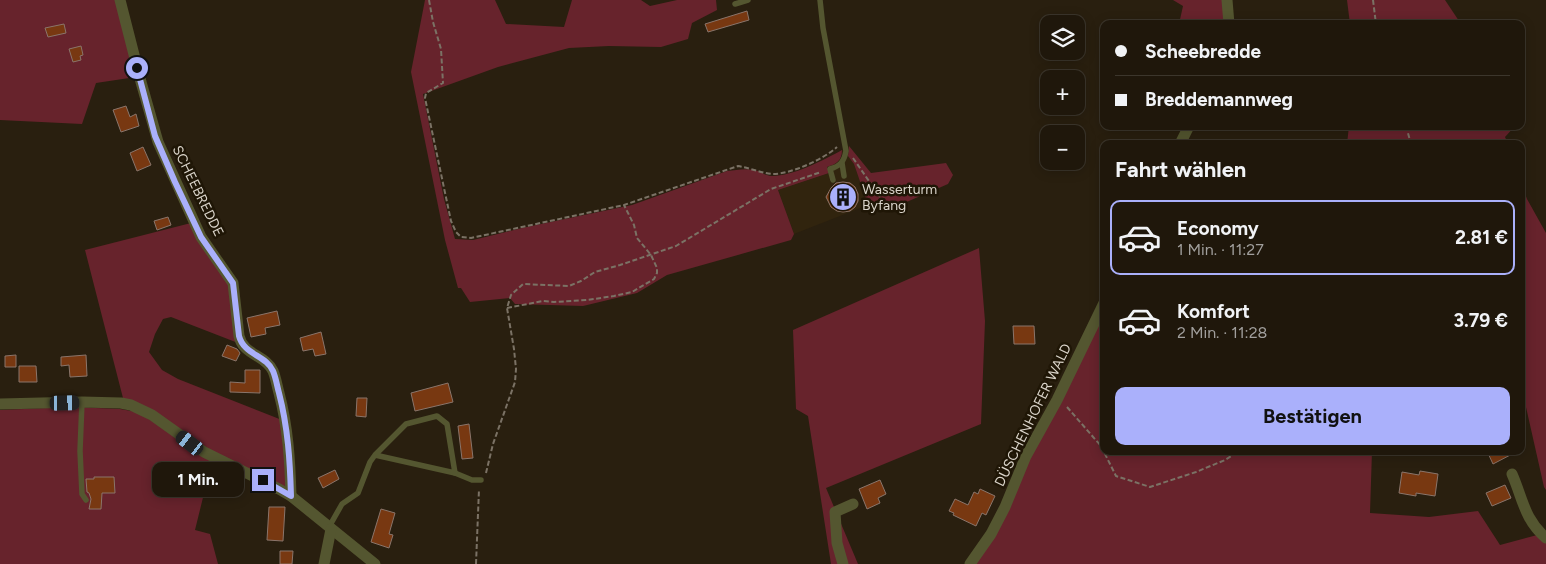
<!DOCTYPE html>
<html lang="de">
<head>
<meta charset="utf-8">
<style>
  body { margin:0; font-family:Figtree,sans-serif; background:#272014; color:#f1f3f6; height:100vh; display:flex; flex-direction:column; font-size:19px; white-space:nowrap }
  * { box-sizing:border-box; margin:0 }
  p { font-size:16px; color:#a19f9d }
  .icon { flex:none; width:28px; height:28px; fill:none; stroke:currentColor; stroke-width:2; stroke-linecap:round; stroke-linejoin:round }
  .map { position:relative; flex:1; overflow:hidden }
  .details { position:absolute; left:1100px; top:140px; width:425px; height:315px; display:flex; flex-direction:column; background:#1f170b; border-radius:10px; box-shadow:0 2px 12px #0003,0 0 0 1px #3c362c }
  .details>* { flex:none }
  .top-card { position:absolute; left:1100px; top:20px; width:425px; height:110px; border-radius:10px; box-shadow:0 2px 12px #0003,0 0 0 1px #3c362c; display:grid; align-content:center; height:110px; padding:0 15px; background:#1f170b }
  .tools { position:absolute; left:1040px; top:15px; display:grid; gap:10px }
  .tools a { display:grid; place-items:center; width:45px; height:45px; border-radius:10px; background:#1f170b; box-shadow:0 2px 12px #0003,0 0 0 1px #3c362c; font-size:25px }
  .end { position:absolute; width:22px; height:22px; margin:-11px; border:6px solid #aab0fb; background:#111; box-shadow:0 0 0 2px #111 }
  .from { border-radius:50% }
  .bubble { position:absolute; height:35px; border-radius:10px; background:#1f170b; box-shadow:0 2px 12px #0003,0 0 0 1px #3c362c; font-size:16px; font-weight:700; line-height:35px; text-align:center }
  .car { position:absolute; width:15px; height:30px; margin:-15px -8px; border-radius:6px; box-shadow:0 0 4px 1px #0007; background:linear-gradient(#222 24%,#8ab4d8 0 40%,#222 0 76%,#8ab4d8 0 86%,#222 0) }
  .top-card b { display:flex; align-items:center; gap:18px; height:48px; font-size:19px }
  .top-card b+b { border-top:1px solid #3c362c }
  .top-card i { width:12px; height:12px; background:#f1f3f6 }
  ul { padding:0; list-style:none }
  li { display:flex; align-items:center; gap:15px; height:75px; margin:0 10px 8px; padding:0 5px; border:2px solid transparent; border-radius:10px }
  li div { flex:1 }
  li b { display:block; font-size:19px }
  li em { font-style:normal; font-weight:700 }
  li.on { border-color:#aab0fb }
  li>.icon { width:45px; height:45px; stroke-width:1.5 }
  h2 { padding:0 15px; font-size:22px; line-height:60px }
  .primary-button { display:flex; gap:10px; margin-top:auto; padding:10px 15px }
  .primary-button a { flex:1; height:58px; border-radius:10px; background:#aab0fb; color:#111; font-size:20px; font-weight:700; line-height:58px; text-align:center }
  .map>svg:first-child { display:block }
  .built { fill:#31240e }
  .green { fill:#67232c }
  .building { fill:#783811; stroke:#8a756b }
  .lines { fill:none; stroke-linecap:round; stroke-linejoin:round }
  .path { stroke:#7b7265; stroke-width:2; stroke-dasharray:5 2.5; stroke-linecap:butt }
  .lane { stroke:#545630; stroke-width:5.5 }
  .street { stroke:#545630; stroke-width:11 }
  .route { stroke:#aab0fb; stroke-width:6 }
  .labels { text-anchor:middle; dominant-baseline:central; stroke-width:5; stroke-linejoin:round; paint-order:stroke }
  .poi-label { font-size:14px; fill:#dad4ca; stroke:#1f1606; text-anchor:start }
  .street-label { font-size:14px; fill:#dad4ca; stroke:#1f1606 }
</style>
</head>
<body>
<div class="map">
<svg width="1546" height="564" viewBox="0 0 1546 564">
  <rect width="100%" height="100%" fill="#291f0f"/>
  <path class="built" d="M 849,146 L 848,156 L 854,164 L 868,205 L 794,234 L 778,190 L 829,173 L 827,167 L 842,157 L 842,150 Z"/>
  <g class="green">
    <path d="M 0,0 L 117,0 L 136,77 L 96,83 L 82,124 L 0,120 Z"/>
    <path d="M 425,0 L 495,0 L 506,24 L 564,27 L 572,0 L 641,0 L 650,6 L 677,0 L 716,0 L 717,10 L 692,23 L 688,39 L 661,47 L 609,46 L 569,48 L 498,67 L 423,94 L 444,199 L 455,239 L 473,240 L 522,228 L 632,205 L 727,171 C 736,170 745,168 754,170 C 760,171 766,176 772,176 C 793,176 824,160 842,150 C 842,161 836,164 827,167 L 829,173 L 778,190 L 794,234 L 791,240 L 667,275 L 637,293 L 583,306 L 515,304 L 510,298 L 470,302 L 461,288 L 458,288 L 445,240 L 411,72 Z"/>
    <path d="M 1173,0 L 1227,0 L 1228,24 L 1179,24 L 1183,6 Z"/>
    <path d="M 1347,0 L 1445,0 L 1461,24 L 1350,24 Z"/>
    <path d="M 1349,126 L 1515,126 L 1505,137 L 1508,144 L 1347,144 Z"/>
    <path d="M 849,146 L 871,173 L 946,163 L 953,175 L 948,184 L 895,207 L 868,205 L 854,164 L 848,156 Z"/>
    <path d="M 1521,183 L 1527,199 L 1546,233 L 1546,490 L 1544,487 L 1521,385 Z"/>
    <path d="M 191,223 L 232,288 L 238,343 L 171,317 L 163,319 L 155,334 L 149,352 L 162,370 L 178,379 L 282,420 L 288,489 L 219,455 L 123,398 L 85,250 Z"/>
    <path d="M 979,248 L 985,321 L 981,424 L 826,488 L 858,564 L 831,564 L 808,416 L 796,409 L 793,330 Z"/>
    <path d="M 1104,296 L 1104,451 L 1372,451 L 1370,513 L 1429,517 L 1478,511 L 1500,545 L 1541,534 L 1546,539 L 1546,564 L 969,564 L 974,558 L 1056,396 Z"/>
    <path d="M 72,407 L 120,409 L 137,412 L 165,429 L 212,461 L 195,530 L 210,534 L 218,564 L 0,564 L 0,410 Z"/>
  </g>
  <g class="building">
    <path d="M 747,11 L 749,20 L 708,32 L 705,24 Z"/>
    <path d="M 64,24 L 66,33 L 48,37 L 45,28 Z"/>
    <path d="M 81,46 L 83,55 L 80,56 L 81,60 L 73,62 L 69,49 Z"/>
    <path d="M 126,106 L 130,117 L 136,114 L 139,126 L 121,132 L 113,110 Z"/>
    <path d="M 143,147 L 151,165 L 137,171 L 130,153 Z"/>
    <path d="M 843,182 L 850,183 L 855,187 L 858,194 L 858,201 L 855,207 L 850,211 L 843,212 L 837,211 L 831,207 L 826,197 L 831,188 L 836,183 Z"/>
    <path d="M 168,217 L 171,225 L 157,230 L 154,221 Z"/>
    <path d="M 277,311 L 280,325 L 265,328 L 266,334 L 251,337 L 247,318 Z"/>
    <path d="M 1013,326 L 1034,326 L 1035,344 L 1014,344 Z"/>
    <path d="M 321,332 L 326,354 L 315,356 L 313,349 L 303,351 L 300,338 Z"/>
    <path d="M 227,345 L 237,349 L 240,353 L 236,361 L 222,356 Z"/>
    <path d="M 16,355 L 16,367 L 5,367 L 5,356 Z"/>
    <path d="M 86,355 L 87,376 L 70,377 L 69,365 L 61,366 L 61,357 Z"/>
    <path d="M 19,366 L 36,366 L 37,382 L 19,382 Z"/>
    <path d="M 245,370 L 260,370 L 260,393 L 230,392 L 230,382 L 245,383 Z"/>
    <path d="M 448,383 L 453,402 L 415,411 L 411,393 Z"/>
    <path d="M 357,398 L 367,398 L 366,417 L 356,416 Z"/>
    <path d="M 469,424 L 473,458 L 462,459 L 458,426 Z"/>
    <path d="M 1487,451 L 1518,451 L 1493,464 Z"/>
    <path d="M 335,470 L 339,479 L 323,488 L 318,478 Z"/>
    <path d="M 1420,471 L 1438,474 L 1435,496 L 1416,493 L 1416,496 L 1399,493 L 1402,472 L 1419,475 Z"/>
    <path d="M 94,477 L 114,477 L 115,493 L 102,493 L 101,509 L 89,509 L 91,499 L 89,493 L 87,492 L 86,479 L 94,479 Z"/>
    <path d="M 880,480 L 886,494 L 878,498 L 880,503 L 867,509 L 859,489 Z"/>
    <path d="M 1505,485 L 1511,498 L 1492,506 L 1486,493 Z"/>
    <path d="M 980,489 L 995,496 L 986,515 L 982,513 L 976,526 L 953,515 L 954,513 L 949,511 L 955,499 L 968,505 L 974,492 L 978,494 Z"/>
    <path d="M 269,507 L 285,507 L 283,541 L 267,540 Z"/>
    <path d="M 381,509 L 395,513 L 389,534 L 393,535 L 389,548 L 371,542 Z"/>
    <path d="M 280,551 L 293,551 L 292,564 L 280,564 Z"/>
  </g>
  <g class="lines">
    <g class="path">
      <path d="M 429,0 L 433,22 L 441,49 L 443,83 L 426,93 L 425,98 L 451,221 L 456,232 L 461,237 L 471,238 L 624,205 L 738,166 C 750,168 761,173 773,174 C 791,174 824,159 837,147"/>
      <path d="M 1373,0 L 1376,24"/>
      <path d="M 1406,126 L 1411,144"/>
      <path d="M 853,158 L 880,197"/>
      <path d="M 507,308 L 543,301 L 554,302 L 587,300 L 614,296 L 632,292 L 654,279 L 657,273 L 657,268 L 651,255 L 637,238 L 634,225 L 624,205"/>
      <path d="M 1067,407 L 1101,446 L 1116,476 L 1150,487 L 1196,472 L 1225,460 L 1239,451"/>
      <path d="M 486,473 L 493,444 L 515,382 L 516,369 L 514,349 L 507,308 L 511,295 L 523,284 L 569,286 L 581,281 L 595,272 L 620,265 L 676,246 L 771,189 L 821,172"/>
      <path d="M 476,564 L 479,489"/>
    </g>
    <g class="lane">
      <path d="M 820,0 L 823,28 L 846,151 C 844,162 840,166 830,169 L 833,180"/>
      <path d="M 735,4 L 748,0"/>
      <path d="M 842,163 L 844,176"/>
      <path d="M 82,402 L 80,451 L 82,494 L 86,500"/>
      <path d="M 455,473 L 472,480 L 481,480"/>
      <path d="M 329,527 L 342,504 L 358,493 L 370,462 L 375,455 L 406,424 L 437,416 L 447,424 L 455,473 L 375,455"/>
    </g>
    <g class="street">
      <path d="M 120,0 L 141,82 L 158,142 L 201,237 L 233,283 L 239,336 C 243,355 266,355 273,371 C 276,378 277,386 279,393 C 288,427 290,461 291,496"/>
      <path d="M 1227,0 L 1229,24"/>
      <path d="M 1180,144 L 1189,126"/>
      <path d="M 0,404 L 82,402 L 121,403 L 131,405 L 152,415 L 204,452 L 279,489 L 291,496 L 375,564"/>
      <path d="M 1512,474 C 1523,499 1524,519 1546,538"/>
      <path d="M 324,564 L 331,529"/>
      <path d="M 843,564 L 837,543 L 835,512 L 853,504"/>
      <path d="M 970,564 L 991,534 L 1005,507 L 1026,456 L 1057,400 L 1104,303"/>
    </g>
  </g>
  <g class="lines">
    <path class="route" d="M 137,68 L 155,136 L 175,182 L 201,237 L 233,283 L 239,336 C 244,355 266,355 273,371 C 276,378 277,386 279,393 C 288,428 290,461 291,496 L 263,480"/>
  </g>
  <defs>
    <g id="building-disc" transform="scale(1.4375)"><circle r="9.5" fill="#aab0fb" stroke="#1f1606"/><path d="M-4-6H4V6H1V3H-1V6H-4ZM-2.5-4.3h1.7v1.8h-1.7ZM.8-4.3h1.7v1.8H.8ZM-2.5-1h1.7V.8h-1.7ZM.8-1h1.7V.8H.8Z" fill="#111"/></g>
  </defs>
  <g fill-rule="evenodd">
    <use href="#building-disc" x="843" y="197"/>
  </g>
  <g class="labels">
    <g class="poi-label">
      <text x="862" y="189">Wasserturm<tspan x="862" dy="16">Byfang</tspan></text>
    </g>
    <g class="street-label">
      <text transform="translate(198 191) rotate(64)">SCHEEBREDDE</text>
      <text transform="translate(1033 415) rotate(-64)">DÜSCHENHOFER WALD</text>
    </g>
  </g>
</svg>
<div class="tools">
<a><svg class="icon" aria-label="layers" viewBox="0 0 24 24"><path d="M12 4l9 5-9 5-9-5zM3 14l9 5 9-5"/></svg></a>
<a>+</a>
<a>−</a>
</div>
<i class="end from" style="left:137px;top:68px"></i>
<i class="end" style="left:263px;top:480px"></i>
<div class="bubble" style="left:152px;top:462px;width:92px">1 Min.</div>
<i class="car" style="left:65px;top:403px;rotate:89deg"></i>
<i class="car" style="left:190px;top:443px;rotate:307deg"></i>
<div class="top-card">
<b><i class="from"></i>Scheebredde</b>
<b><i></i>Breddemannweg</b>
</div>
<section class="details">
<h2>Fahrt wählen</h2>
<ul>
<li class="on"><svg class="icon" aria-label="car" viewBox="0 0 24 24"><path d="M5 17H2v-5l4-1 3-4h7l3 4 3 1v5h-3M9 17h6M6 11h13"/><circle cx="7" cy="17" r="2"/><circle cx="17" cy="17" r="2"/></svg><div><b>Economy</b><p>1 Min. · 11:27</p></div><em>2.81 €</em></li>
<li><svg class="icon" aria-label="car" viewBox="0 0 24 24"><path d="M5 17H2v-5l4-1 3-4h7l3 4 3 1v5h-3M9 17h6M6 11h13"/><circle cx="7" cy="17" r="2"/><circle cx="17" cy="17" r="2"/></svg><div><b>Komfort</b><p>2 Min. · 11:28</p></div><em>3.79 €</em></li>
</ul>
<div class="primary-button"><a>Bestätigen</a></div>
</section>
</div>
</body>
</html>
